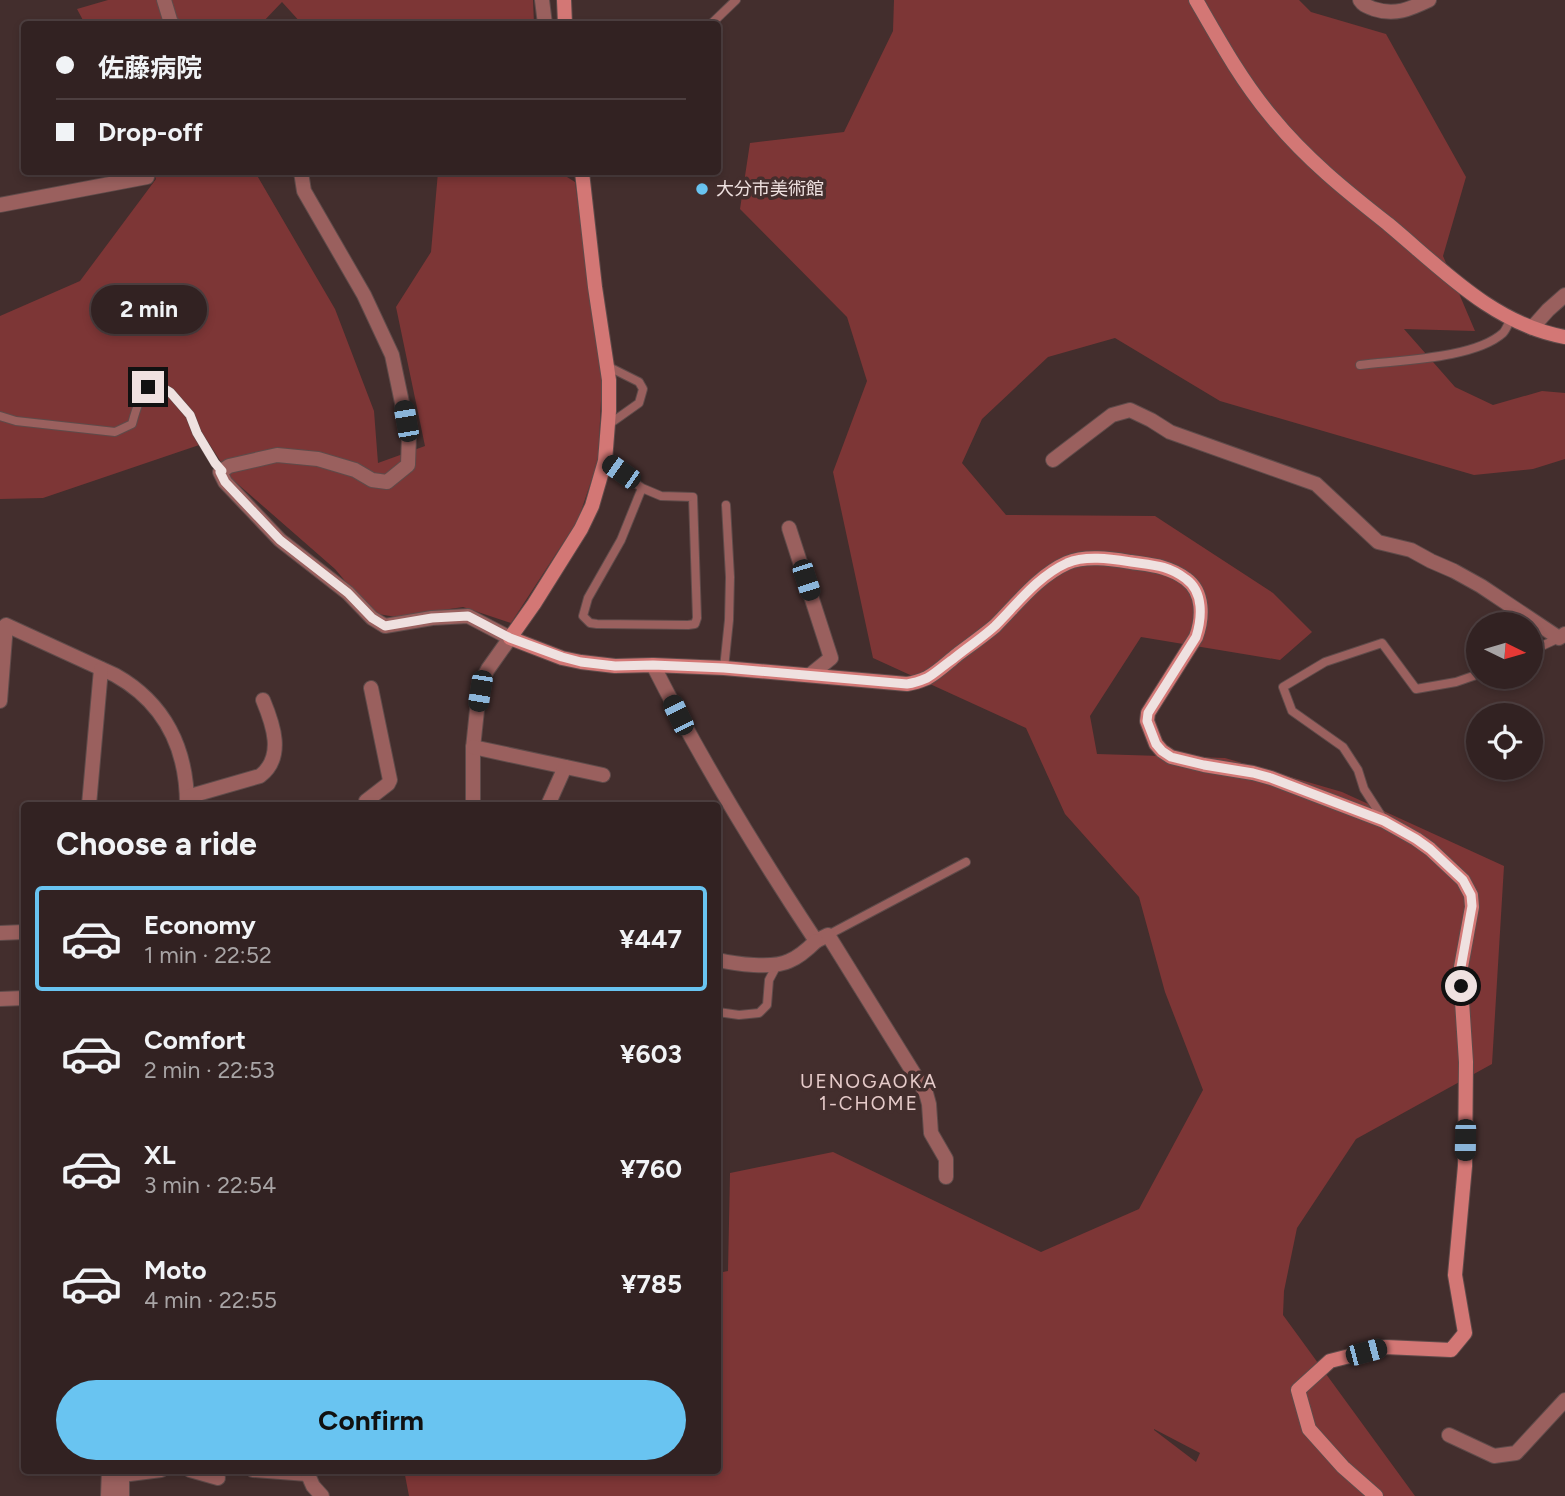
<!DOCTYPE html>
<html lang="en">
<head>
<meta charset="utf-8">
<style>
  body { margin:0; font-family:Figtree,"Noto Sans JP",sans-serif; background:#3a2a2a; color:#f1f3f6; height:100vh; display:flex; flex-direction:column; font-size:26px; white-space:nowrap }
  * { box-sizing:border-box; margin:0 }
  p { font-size:23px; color:#a8a4a5 }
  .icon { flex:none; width:38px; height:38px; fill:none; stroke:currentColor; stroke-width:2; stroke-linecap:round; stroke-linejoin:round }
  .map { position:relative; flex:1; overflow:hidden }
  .drawer { position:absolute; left:21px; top:802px; width:700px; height:672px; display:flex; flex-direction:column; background:#322222; border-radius:7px; box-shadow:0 4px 10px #0003,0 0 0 2px #4d3f40 }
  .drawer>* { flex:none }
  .top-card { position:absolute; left:21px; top:21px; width:700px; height:154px; border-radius:7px; box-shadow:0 4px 10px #0003,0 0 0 2px #4d3f40; display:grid; align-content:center; height:154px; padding:0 35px; background:#322222 }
  .needle { width:46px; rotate:95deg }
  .buttons { position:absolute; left:1466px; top:612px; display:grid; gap:14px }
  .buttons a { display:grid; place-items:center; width:77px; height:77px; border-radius:50%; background:#322222; box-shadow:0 4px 10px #0003,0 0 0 2px #4d3f40; font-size:35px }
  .end { position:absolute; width:32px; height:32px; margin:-16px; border:9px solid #efe1e0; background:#111; box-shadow:0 0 0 4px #111 }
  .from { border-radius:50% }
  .bubble { position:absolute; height:49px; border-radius:24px; background:#322222; box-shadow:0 4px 10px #0003,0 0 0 2px #4d3f40; font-size:23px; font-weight:700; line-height:49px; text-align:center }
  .car { position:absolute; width:21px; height:42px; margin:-21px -10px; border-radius:9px; box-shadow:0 0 5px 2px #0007; background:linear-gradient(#222 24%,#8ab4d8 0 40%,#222 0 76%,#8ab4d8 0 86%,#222 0) }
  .top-card b { display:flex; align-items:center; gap:24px; height:66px; font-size:26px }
  .top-card b+b { border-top:2px solid #4d3f40 }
  .top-card i { width:18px; height:18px; background:#f1f3f6 }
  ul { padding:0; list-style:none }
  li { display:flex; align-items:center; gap:21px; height:105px; margin:0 14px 10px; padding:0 21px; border:4px solid transparent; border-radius:7px }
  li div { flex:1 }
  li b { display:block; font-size:26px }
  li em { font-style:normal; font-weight:700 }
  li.active { border-color:#69c4f1 }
  li>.icon { width:63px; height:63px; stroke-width:1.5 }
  h2 { padding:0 35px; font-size:32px; line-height:84px }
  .button { display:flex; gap:14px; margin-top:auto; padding:14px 35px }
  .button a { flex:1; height:80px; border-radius:42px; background:#69c4f1; color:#111; font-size:28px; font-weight:700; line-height:80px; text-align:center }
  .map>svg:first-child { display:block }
  .green { fill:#7d3636; fill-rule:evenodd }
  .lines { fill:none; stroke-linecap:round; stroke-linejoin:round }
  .lane-casing { stroke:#5f4b4a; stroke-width:10 }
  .street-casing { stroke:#5f4b4a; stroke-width:16 }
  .secondary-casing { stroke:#5f4b4a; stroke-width:16 }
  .lane { stroke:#9a605e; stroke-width:8 }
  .street { stroke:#9a605e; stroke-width:14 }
  .secondary { stroke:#d37775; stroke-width:14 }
  .route { stroke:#efe1e0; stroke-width:9 }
  .poi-dot { fill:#69c4f1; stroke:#432e2d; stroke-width:2.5 }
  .labels { text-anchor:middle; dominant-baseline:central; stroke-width:7; stroke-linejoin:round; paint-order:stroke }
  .poi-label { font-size:18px; fill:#efe1e0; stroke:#432e2d; text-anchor:start }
  .neighbourhood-label { font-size:19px; letter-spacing:2px; fill:#e6cbca; stroke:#432e2d }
</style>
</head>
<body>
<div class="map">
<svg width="1565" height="1496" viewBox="0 0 1565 1496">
  <rect width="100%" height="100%" fill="#432e2d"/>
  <g class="green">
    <path d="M 108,0 L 533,0 L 534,24 L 302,24 L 282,2 L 261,24 L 85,24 L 77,9 Z"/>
    <path d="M 894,0 L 1299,0 L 1311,12 L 1386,34 L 1466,177 L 1443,256 L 1475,331 L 1404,329 L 1455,387 L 1493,405 L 1542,391 L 1565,393 L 1565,459 L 1533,469 L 1474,475 L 1220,401 L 1115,338 L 1048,357 L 982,419 L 962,463 L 1006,515 L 1155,516 L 1273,593 L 1312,632 L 1280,660 L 1141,637 L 1090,716 L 1097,754 L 1225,758 L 1342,792 L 1504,866 L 1492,1064 L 1356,1139 L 1297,1228 L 1284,1291 L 1283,1315 L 1415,1496 L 409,1496 L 404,1470 L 718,1470 L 718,1273 L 728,1271 L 730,1173 L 833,1152 L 1041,1252 L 1139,1209 L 1203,1090 L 1165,992 L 1139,897 L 1065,814 L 1026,728 L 873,658 L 833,472 L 867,381 L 847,317 L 740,209 L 750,143 L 844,132 L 893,31 ZM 1154,1429 L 1200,1453 L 1196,1462 L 1154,1430 Z"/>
    <path d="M 153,172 L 255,172 L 335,309 L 374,411 L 378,463 L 425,446 L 396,307 L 431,252 L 438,172 L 559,172 L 575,182 L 602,381 L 598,461 L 578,520 L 511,623 L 463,607 L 396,617 L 372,613 L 335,569 L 232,479 L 208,442 L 43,498 L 0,499 L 0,316 L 80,281 L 156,179 Z"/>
  </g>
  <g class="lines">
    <g class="lane-casing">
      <g id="lane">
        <path d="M 711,24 L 736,0"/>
        <path d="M 1360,365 C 1398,360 1474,359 1503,333 C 1506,330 1508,324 1511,319"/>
        <path d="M 607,366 L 639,382 L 643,389 L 639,403 L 608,425"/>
        <path d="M 0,416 L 16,421 L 115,432 L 132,424 C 136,409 141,391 154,383 L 170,392 L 190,415 L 197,433 L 215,463 L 222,471"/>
        <path d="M 605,461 L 642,488 L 621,540 L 588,598 L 583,616 L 590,623 L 597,624 L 688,625 L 695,624 L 697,618 L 693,497 L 661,496 L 642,488"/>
        <path d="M 1531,651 L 1559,638"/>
        <path d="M 724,668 L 729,620 L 730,577 L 726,505"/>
        <path d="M 1384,820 L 1364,789 L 1358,770 L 1343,747 L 1292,711 L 1283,687 L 1325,662 L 1382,643 L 1416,689 L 1456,682 L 1479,674"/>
        <path d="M 828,935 L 966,862"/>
        <path d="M 718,1012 L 739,1015 L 759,1013 L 767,1005 L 769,980 L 777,965"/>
      </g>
    </g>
    <g class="street-casing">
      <g id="street">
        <path d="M 164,0 L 171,23 L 173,24"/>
        <path d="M 542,0 L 545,24"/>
        <path d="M 1360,0 C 1364,6 1367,6 1374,9 C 1395,16 1410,9 1429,0"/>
        <path d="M 301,172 L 304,191 L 364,295 L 392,355 L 409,436 L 408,465 L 387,482 L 372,480 L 355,470 L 318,459 L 277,455 L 229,466 L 220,472 L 225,482 L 280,540 L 348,593 L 372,618 L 385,626 L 432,618 L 468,616 L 510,638 L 488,669 L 482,680 L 479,691 L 473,748 L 473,805"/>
        <path d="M 0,205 L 147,177"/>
        <path d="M 1532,328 L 1548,310 L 1565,295"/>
        <path d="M 1053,460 L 1112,415 L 1130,410 L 1151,420 L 1170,432 L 1316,484 L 1378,542 L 1411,550 L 1431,561 L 1454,571 L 1481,586 L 1559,638 L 1565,634"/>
        <path d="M 789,528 L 831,658 L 810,675"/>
        <path d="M 653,665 C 701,760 757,852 816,941 L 828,935 L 926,1093 L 929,1104 L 931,1133 L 946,1159 L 946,1177"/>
        <path d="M 0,701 L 6,625 L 115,675 C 165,703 187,749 187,805"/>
        <path d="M 473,747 L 603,775"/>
        <path d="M 187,797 L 260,776 C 285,757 273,724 263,700"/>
        <path d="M 89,805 L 101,669"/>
        <path d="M 366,805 L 366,801 L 388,784 L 390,780 L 371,688"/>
        <path d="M 548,805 L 565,767"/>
        <path d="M 0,933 L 24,932"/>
        <path d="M 718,960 C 735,964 773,969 789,961 C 799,957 808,949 816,941"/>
        <path d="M 0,999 L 24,998"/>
        <path d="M 1449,1435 L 1494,1456 L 1516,1453 L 1565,1400"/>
        <path d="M 190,1470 L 218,1478"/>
        <path d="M 253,1470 L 307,1474"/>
        <path d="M 306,1470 L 313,1486 L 322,1496"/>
        <path d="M 108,1496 L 109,1470"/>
        <path d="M 122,1496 L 122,1475 L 161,1470"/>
      </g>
    </g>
    <g class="secondary-casing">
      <g id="secondary">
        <path d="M 564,0 L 565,24"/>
        <path d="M 1196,0 C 1219,40 1241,80 1271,116 C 1305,158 1346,191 1388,224 C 1442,269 1493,324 1565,337"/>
        <path d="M 582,172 L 595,287 L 609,380 L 609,411 L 605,461 L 592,506 L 581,529 L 534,604 L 510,638 L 562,658 L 581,662 L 615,666 L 653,665 L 724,668 L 907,684 C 914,683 920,681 927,678 C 938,672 947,663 957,655 C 969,646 983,636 995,626 C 1017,604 1038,576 1067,563 C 1086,555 1111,559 1131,562 C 1151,565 1169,566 1186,579 C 1204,592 1203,618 1196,637 L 1148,713 L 1147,721 L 1156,744 L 1162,751 L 1171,757 L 1204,765 L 1253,773 L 1271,778 L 1384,821 L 1416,839 L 1430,849 L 1463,880 L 1471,895 L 1472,907 L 1461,967 L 1461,986 L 1466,1062 L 1465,1166 L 1455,1275 L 1465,1333 L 1451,1350 L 1385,1347 L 1330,1361 L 1298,1390 L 1309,1429 L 1343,1467 L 1376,1496"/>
      </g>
    </g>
    <use href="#lane" class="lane"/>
    <use href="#street" class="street"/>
    <use href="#secondary" class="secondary"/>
  </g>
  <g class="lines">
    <path class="route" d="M 148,387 L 155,383 L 170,392 L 190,415 L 197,433 L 215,463 L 222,471 L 220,472 L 225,482 L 280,540 L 348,593 L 372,618 L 385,626 L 432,618 L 468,616 L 510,638 L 562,657 L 581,662 L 615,666 L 653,665 L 724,668 L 907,684 C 914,683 920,681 927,678 C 936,673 944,665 953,659 C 966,648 982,638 995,626 C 1017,604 1038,576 1067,563 C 1086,555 1111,559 1131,562 C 1152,565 1168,565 1186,579 C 1204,592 1202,618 1196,637 L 1148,713 L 1147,721 L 1156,744 L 1162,751 L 1171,757 L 1204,765 L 1253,773 L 1271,778 L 1384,821 L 1416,839 L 1430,849 L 1463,880 L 1471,895 L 1472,906 L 1461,967 L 1461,986"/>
  </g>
  <circle class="poi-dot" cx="702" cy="189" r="7"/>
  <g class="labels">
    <g class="poi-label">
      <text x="716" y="189">大分市美術館</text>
    </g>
    <g class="neighbourhood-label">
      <text x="869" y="1081">UENOGAOKA<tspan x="869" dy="22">1-CHOME</tspan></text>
    </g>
  </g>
</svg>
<div class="buttons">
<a><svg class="needle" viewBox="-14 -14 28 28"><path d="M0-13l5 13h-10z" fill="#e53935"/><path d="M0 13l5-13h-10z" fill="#a8a4a5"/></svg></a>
<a><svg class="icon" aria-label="locate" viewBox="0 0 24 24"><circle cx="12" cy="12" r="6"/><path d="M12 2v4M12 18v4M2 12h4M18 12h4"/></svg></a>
</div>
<i class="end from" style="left:1461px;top:986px"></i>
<i class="end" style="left:148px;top:387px"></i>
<div class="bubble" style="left:91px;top:285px;width:116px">2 min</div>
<i class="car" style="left:406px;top:421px;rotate:350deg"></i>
<i class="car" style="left:621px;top:472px;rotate:305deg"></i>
<i class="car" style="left:806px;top:580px;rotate:162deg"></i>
<i class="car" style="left:480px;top:691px;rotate:189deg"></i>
<i class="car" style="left:678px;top:715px;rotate:334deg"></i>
<i class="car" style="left:1465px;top:1140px;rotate:181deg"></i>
<i class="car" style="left:1366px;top:1352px;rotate:75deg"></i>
<div class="top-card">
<b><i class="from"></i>佐藤病院</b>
<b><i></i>Drop-off</b>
</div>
<section class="drawer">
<h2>Choose a ride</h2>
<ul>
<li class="active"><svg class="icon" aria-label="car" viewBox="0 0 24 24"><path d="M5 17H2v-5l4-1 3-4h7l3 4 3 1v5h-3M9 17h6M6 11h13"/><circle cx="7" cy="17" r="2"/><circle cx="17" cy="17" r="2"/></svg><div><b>Economy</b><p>1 min · 22:52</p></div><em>¥447</em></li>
<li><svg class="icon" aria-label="car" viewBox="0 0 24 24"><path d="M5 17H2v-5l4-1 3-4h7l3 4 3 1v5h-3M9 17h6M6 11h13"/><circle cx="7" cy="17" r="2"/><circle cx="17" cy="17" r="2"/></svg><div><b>Comfort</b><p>2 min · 22:53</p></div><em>¥603</em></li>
<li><svg class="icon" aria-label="car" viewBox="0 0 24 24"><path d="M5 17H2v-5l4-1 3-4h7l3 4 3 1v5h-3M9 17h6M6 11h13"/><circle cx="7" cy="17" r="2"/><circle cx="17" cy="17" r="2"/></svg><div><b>XL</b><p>3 min · 22:54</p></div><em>¥760</em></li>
<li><svg class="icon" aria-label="car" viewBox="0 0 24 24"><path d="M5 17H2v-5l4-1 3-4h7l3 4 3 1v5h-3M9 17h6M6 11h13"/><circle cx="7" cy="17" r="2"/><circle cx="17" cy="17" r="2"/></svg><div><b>Moto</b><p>4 min · 22:55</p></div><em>¥785</em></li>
</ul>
<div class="button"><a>Confirm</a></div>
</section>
</div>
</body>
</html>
